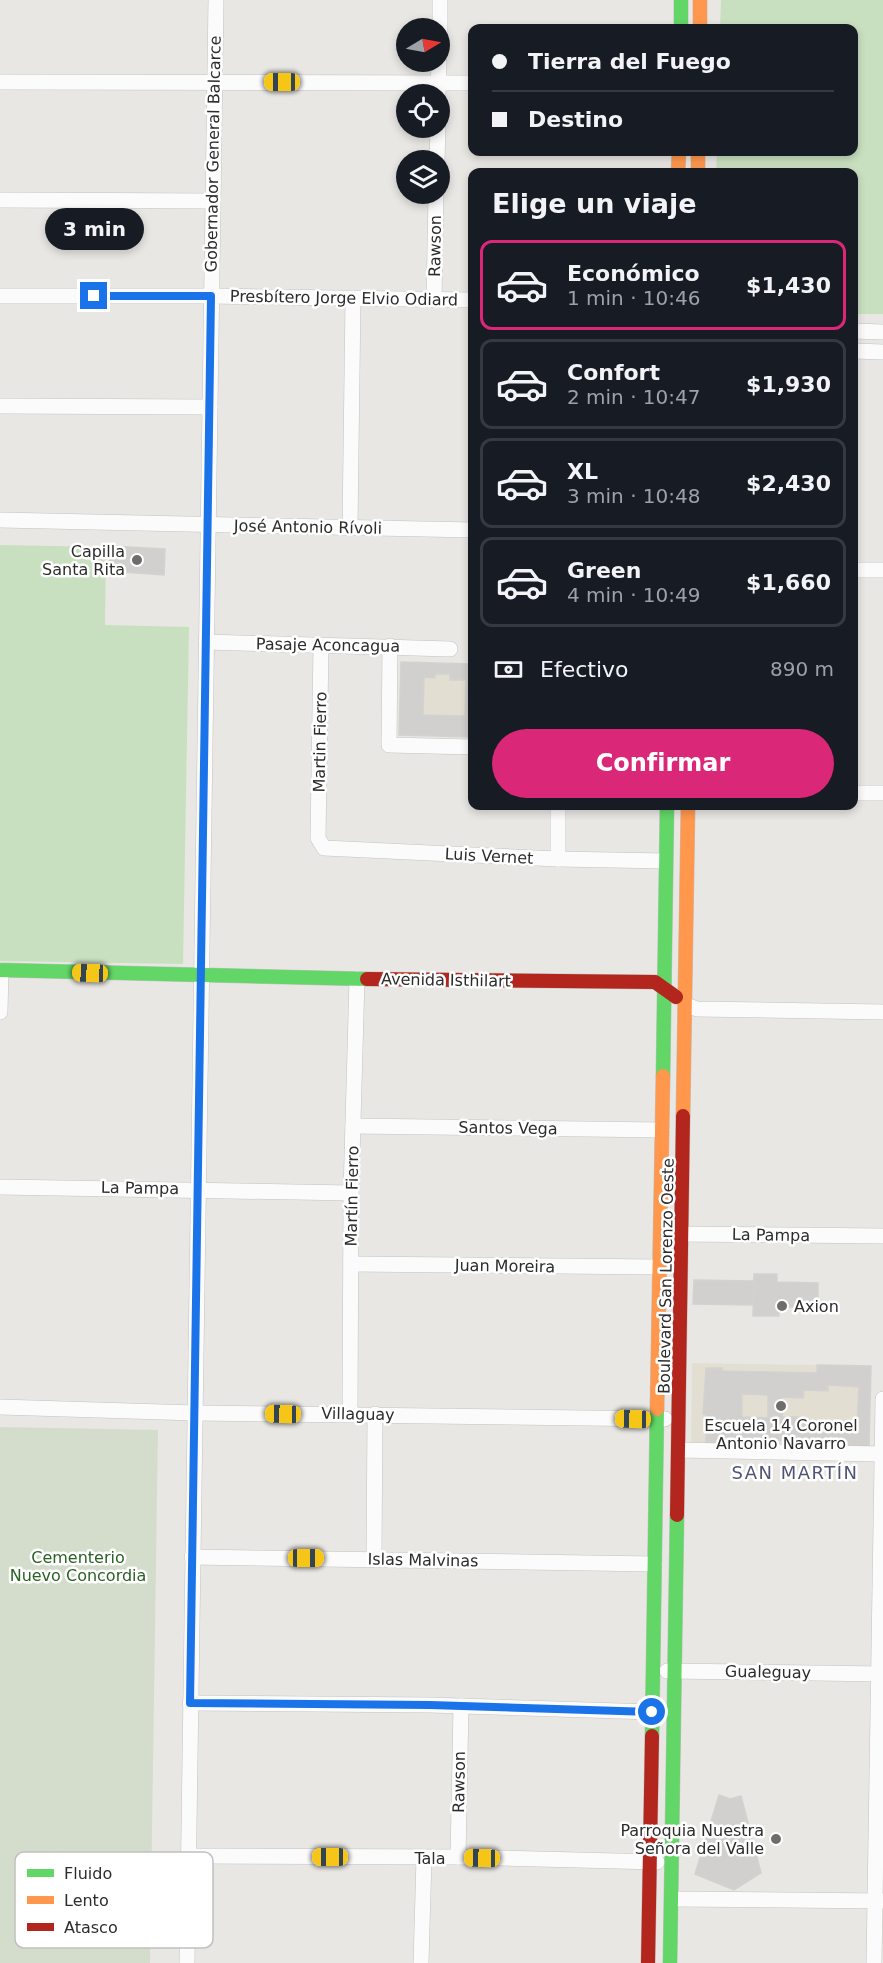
<!DOCTYPE html>
<html lang="es">
<head>
<meta charset="utf-8">
<style>
  body { margin:0; font-family:"DejaVu Sans",sans-serif; background:#20242c; color:#f1f3f6; height:100vh; display:flex; flex-direction:column; font-size:22px; white-space:nowrap }
  * { box-sizing:border-box; margin:0 }
  p { font-size:20px; color:#9ea1a6 }
  .icon { flex:none; width:33px; height:33px; fill:none; stroke:currentColor; stroke-width:2; stroke-linecap:round; stroke-linejoin:round }
  .map { position:relative; flex:1; overflow:hidden }
  .side { position:absolute; left:468px; top:168px; width:390px; height:642px; display:flex; flex-direction:column; background:#171b24; border-radius:12px; box-shadow:0 3px 9px #0003 }
  .side>* { flex:none }
  .banner { position:absolute; left:468px; top:24px; width:390px; height:132px; border-radius:12px; box-shadow:0 3px 9px #0003; display:grid; align-content:center; height:132px; padding:0 24px; background:#171b24 }
  .needle { width:39px; rotate:80deg }
  .buttons { position:absolute; left:396px; top:18px; display:grid; gap:12px }
  .buttons a { display:grid; place-items:center; width:54px; height:54px; border-radius:50%; background:#171b24; box-shadow:0 3px 9px #0003; font-size:30px }
  .end { position:absolute; width:27px; height:27px; margin:-14px; border:8px solid #1a73e8; background:#fff; box-shadow:0 0 0 3px #fff }
  .from { border-radius:50% }
  .bubble { position:absolute; height:42px; border-radius:21px; background:#171b24; box-shadow:0 3px 9px #0003; font-size:20px; font-weight:600; line-height:42px; text-align:center }
  .car { position:absolute; width:18px; height:36px; margin:-18px -9px; border-radius:8px; box-shadow:0 0 4px 2px #0007; background:linear-gradient(#f5c518 24%,#345 0 40%,#f5c518 0 76%,#345 0 86%,#f5c518 0) }
  .banner b { display:flex; align-items:center; gap:21px; height:57px; font-size:22px }
  .banner b+b { border-top:2px solid #363941 }
  .banner i { width:15px; height:15px; background:#f1f3f6 }
  ul { padding:0; list-style:none }
  li { display:flex; align-items:center; gap:18px; height:90px; margin:0 12px 9px; padding:0 12px; border:3px solid #363941; border-radius:12px }
  li div { flex:1 }
  li b { display:block; font-size:22px }
  li em { font-style:normal; font-weight:600 }
  li.selected { border-color:#db2777 }
  li>.icon { width:54px; height:54px; stroke-width:1.5 }
  h2 { padding:0 24px; font-size:27px; line-height:72px }
  .pay { display:flex; align-items:center; gap:15px; height:66px; padding:0 24px; font-size:22px }
  .pay p { margin-inline-start:auto }
  .action { display:flex; gap:12px; margin-top:auto; padding:12px 24px }
  .action a { flex:1; height:69px; border-radius:36px; background:#db2777; color:#fff; font-size:24px; font-weight:600; line-height:69px; text-align:center }
  .map>svg:first-child { display:block }
  .education { fill:#e2dfd2 }
  .green { fill:#c9e0c0 }
  .cemetery { fill:#d4dccc }
  .building { fill:#d1d0ce; stroke:#d3d2cf; stroke-width:1.5; fill-rule:evenodd }
  .lines { fill:none; stroke-linecap:round; stroke-linejoin:round }
  .street-casing { stroke:#c3c3c2; stroke-width:16 }
  .fast-casing { stroke:#c3c3c2; stroke-width:15 }
  .slow-casing { stroke:#c3c3c2; stroke-width:15 }
  .jam-casing { stroke:#c3c3c2; stroke-width:15 }
  .street { stroke:#fcfbfb; stroke-width:15 }
  .fast { stroke:#63d668; stroke-width:14 }
  .slow { stroke:#ff974d; stroke-width:14 }
  .jam { stroke:#b3261e; stroke-width:14 }
  .route { stroke:#1a73e8; stroke-width:8 }
  .poi-dot { fill:#6e6d6c; stroke:#fff; stroke-width:2 }
  .labels { text-anchor:middle; dominant-baseline:central; stroke-width:5; stroke-linejoin:round; paint-order:stroke }
  .street-label { font-size:16px; fill:#2c2c2c; stroke:#fff }
  .poi-label { font-size:16px; fill:#2c2c2c; stroke:#fff; text-anchor:end }
  .park-label { font-size:16px; fill:#2a6124; stroke:#fff }
  .neighbourhood-label { font-size:18px; letter-spacing:1.5px; fill:#515477; stroke:#fff }
  .key { fill:#fff; stroke:#c0c0c0; stroke-width:1.5 }
  .key-label { font-size:16px; fill:#2c2c2c }
</style>
</head>
<body>
<div class="map">
<svg width="883" height="1963" viewBox="0 0 883 1963">
  <rect width="100%" height="100%" fill="#e8e7e3"/>
  <g class="education">
    <path d="M 401,662 L 472,664 L 472,737 L 399,735 Z"/>
    <path d="M 692,1363 L 871,1366 L 869,1447 L 691,1450 Z"/>
  </g>
  <g class="green">
    <path d="M 721,0 L 883,0 L 883,314 L 854,314 L 854,172 L 716,172 L 717,152 L 854,152 L 854,28 L 720,28 Z"/>
    <path d="M 0,545 L 106,547 L 105,625 L 189,627 L 183,964 L 0,961 Z"/>
  </g>
  <path class="cemetery" d="M 0,1427 L 158,1430 L 150,1963 L 0,1963 Z"/>
  <g class="building">
    <path d="M 109,546 L 165,549 L 164,575 L 109,571 Z"/>
    <path d="M 401,662 L 472,664 L 472,737 L 399,735 ZM 435,674 L 450,674 L 450,680 L 466,680 L 465,716 L 423,715 L 424,677 L 435,678 Z"/>
    <path d="M 754,1274 L 777,1274 L 777,1282 L 818,1283 L 818,1308 L 779,1307 L 779,1316 L 753,1316 Z"/>
    <path d="M 694,1280 L 754,1281 L 753,1305 L 693,1304 Z"/>
    <path d="M 817,1365 L 871,1366 L 869,1447 L 816,1452 L 816,1441 L 724,1439 L 724,1442 L 706,1442 L 706,1415 L 703,1414 L 706,1368 L 722,1368 L 722,1371 L 817,1373 ZM 828,1385 L 859,1387 L 857,1422 L 855,1422 L 855,1433 L 820,1432 L 820,1425 L 800,1424 L 800,1417 L 782,1417 L 782,1397 L 803,1398 L 804,1390 L 828,1391 ZM 742,1394 L 768,1395 L 768,1418 L 742,1417 Z"/>
    <path d="M 719,1795 L 730,1799 L 741,1796 L 761,1873 L 734,1890 L 695,1874 Z"/>
  </g>
  <g class="lines">
    <g class="street-casing">
      <g id="street">
        <path d="M 440,39 L 440,0"/>
        <path d="M 0,82 L 472,83"/>
        <path d="M 438,94 L 439,62"/>
        <path d="M 437,160 L 438,128"/>
        <path d="M 0,200 L 213,201"/>
        <path d="M 0,296 L 211,296 L 472,300"/>
        <path d="M 434,299 L 436,194"/>
        <path d="M 854,331 L 883,332"/>
        <path d="M 854,351 L 883,352"/>
        <path d="M 0,406 L 210,407"/>
        <path d="M 0,520 L 472,530"/>
        <path d="M 350,528 L 353,298"/>
        <path d="M 854,570 L 883,570"/>
        <path d="M 206,642 L 450,649"/>
        <path d="M 321,645 L 318,838 L 324,848 L 558,859 L 665,861"/>
        <path d="M 390,646 L 389,745 L 472,747"/>
        <path d="M 854,793 L 883,793"/>
        <path d="M 558,859 L 558,806"/>
        <path d="M 686,1005 L 697,1009 L 883,1012"/>
        <path d="M 0,1012 L 1,970"/>
        <path d="M 353,1126 L 662,1130"/>
        <path d="M 0,1187 L 351,1193"/>
        <path d="M 675,1234 L 883,1236"/>
        <path d="M 351,1264 L 659,1267"/>
        <path d="M 0,1407 L 195,1413 L 665,1419"/>
        <path d="M 350,1414 L 351,1193 L 357,979"/>
        <path d="M 679,1450 L 882,1454"/>
        <path d="M 192,1557 L 654,1564"/>
        <path d="M 374,1559 L 375,1414"/>
        <path d="M 667,1671 L 883,1674"/>
        <path d="M 190,1703 L 430,1705 L 652,1712"/>
        <path d="M 188,1856 L 458,1857 L 657,1862"/>
        <path d="M 458,1857 L 461,1706"/>
        <path d="M 672,1899 L 883,1901"/>
        <path d="M 187,1963 L 216,0"/>
        <path d="M 421,1963 L 424,1858"/>
        <path d="M 874,1963 L 883,1399"/>
      </g>
    </g>
    <g class="fast-casing">
      <g id="fast">
        <path d="M 681,0 L 681,28"/>
        <path d="M 0,970 L 367,979"/>
        <path d="M 663,1076 L 667,806"/>
        <path d="M 652,1736 L 657,1409"/>
        <path d="M 670,1963 L 677,1515"/>
      </g>
    </g>
    <g class="slow-casing">
      <g id="slow">
        <path d="M 700,0 L 700,28"/>
        <path d="M 698,152 L 698,172"/>
        <path d="M 678,172 L 679,152"/>
        <path d="M 683,1116 L 688,806"/>
        <path d="M 657,1409 L 663,1076"/>
      </g>
    </g>
    <g class="jam-casing">
      <g id="jam">
        <path d="M 367,979 L 655,982 L 676,997"/>
        <path d="M 677,1515 L 683,1116"/>
        <path d="M 648,1963 L 652,1736"/>
      </g>
    </g>
    <use href="#street" class="street"/>
    <use href="#fast" class="fast"/>
    <use href="#slow" class="slow"/>
    <use href="#jam" class="jam"/>
  </g>
  <g class="lines">
    <path class="route" d="M 94,296 L 211,296 L 190,1703 L 430,1705 L 652,1712"/>
  </g>
  <g class="poi-dot">
    <circle cx="137" cy="560" r="6"/>
    <circle cx="782" cy="1306" r="6"/>
    <circle cx="781" cy="1406" r="6"/>
    <circle cx="776" cy="1839" r="6"/>
  </g>
  <g class="labels">
    <g class="street-label">
      <text transform="translate(213 154) rotate(-89)">Gobernador General Balcarce</text>
      <text transform="translate(435 246) rotate(-89)">Rawson</text>
      <text transform="translate(344 298) rotate(1)">Presbítero Jorge Elvio Odiard</text>
      <text transform="translate(308 527) rotate(1)">José Antonio Rívoli</text>
      <text transform="translate(328 645) rotate(1)">Pasaje Aconcagua</text>
      <text transform="translate(320 742) rotate(-89)">Martin Fierro</text>
      <text transform="translate(489 856) rotate(3)">Luis Vernet</text>
      <text transform="translate(446 980) rotate(1)">Avenida Isthilart</text>
      <text transform="translate(508 1128) rotate(1)">Santos Vega</text>
      <text transform="translate(140 1188) rotate(1)">La Pampa</text>
      <text transform="translate(352 1196) rotate(-89)">Martín Fierro</text>
      <text transform="translate(771 1235) rotate(1)">La Pampa</text>
      <text transform="translate(505 1266) rotate(1)">Juan Moreira</text>
      <text transform="translate(666 1276) rotate(-89)">Boulevard San Lorenzo Oeste</text>
      <text transform="translate(358 1414) rotate(1)">Villaguay</text>
      <text transform="translate(423 1560) rotate(1)">Islas Malvinas</text>
      <text transform="translate(768 1672) rotate(1)">Gualeguay</text>
      <text transform="translate(459 1782) rotate(-89)">Rawson</text>
      <text x="430" y="1858">Tala</text>
    </g>
    <g class="poi-label">
      <text x="125" y="551">Capilla<tspan x="125" dy="18">Santa Rita</tspan></text>
      <text x="794" y="1306" text-anchor="start">Axion</text>
      <text x="781" y="1425" text-anchor="middle">Escuela 14 Coronel<tspan x="781" dy="18">Antonio Navarro</tspan></text>
      <text x="764" y="1830">Parroquia Nuestra<tspan x="764" dy="18">Señora del Valle</tspan></text>
    </g>
    <g class="park-label">
      <text x="78" y="1557">Cementerio<tspan x="78" dy="18">Nuevo Concordia</tspan></text>
    </g>
    <g class="neighbourhood-label">
      <text x="795" y="1472">SAN MARTÍN</text>
    </g>
  </g>
  <rect x="15" y="1852" width="198" height="96" rx="9" class="key"/>
  <rect x="27" y="1869" width="27" height="8" fill="#63d668"/>
  <rect x="27" y="1896" width="27" height="8" fill="#ff974d"/>
  <rect x="27" y="1923" width="27" height="8" fill="#b3261e"/>
  <g class="key-label">
    <text x="64" y="1879">Fluido</text>
    <text x="64" y="1906">Lento</text>
    <text x="64" y="1933">Atasco</text>
  </g>
</svg>
<div class="buttons">
<a><svg class="needle" viewBox="-14 -14 28 28"><path d="M0-13l5 13h-10z" fill="#e53935"/><path d="M0 13l5-13h-10z" fill="#9ea1a6"/></svg></a>
<a><svg class="icon" aria-label="locate" viewBox="0 0 24 24"><circle cx="12" cy="12" r="6"/><path d="M12 2v4M12 18v4M2 12h4M18 12h4"/></svg></a>
<a><svg class="icon" aria-label="layers" viewBox="0 0 24 24"><path d="M12 4l9 5-9 5-9-5zM3 14l9 5 9-5"/></svg></a>
</div>
<i class="end from" style="left:652px;top:1712px"></i>
<i class="end" style="left:94px;top:296px"></i>
<div class="bubble" style="left:45px;top:208px;width:99px">3 min</div>
<i class="car" style="left:282px;top:82px;rotate:270deg"></i>
<i class="car" style="left:90px;top:973px;rotate:272deg"></i>
<i class="car" style="left:283px;top:1414px;rotate:271deg"></i>
<i class="car" style="left:633px;top:1419px;rotate:271deg"></i>
<i class="car" style="left:306px;top:1558px;rotate:90deg"></i>
<i class="car" style="left:330px;top:1857px;rotate:270deg"></i>
<i class="car" style="left:482px;top:1858px;rotate:271deg"></i>
<div class="banner">
<b><i class="from"></i>Tierra del Fuego</b>
<b><i></i>Destino</b>
</div>
<section class="side">
<h2>Elige un viaje</h2>
<ul>
<li class="selected"><svg class="icon" aria-label="car" viewBox="0 0 24 24"><path d="M5 17H2v-5l4-1 3-4h7l3 4 3 1v5h-3M9 17h6M6 11h13"/><circle cx="7" cy="17" r="2"/><circle cx="17" cy="17" r="2"/></svg><div><b>Económico</b><p>1 min · 10:46</p></div><em>$1,430</em></li>
<li><svg class="icon" aria-label="car" viewBox="0 0 24 24"><path d="M5 17H2v-5l4-1 3-4h7l3 4 3 1v5h-3M9 17h6M6 11h13"/><circle cx="7" cy="17" r="2"/><circle cx="17" cy="17" r="2"/></svg><div><b>Confort</b><p>2 min · 10:47</p></div><em>$1,930</em></li>
<li><svg class="icon" aria-label="car" viewBox="0 0 24 24"><path d="M5 17H2v-5l4-1 3-4h7l3 4 3 1v5h-3M9 17h6M6 11h13"/><circle cx="7" cy="17" r="2"/><circle cx="17" cy="17" r="2"/></svg><div><b>XL</b><p>3 min · 10:48</p></div><em>$2,430</em></li>
<li><svg class="icon" aria-label="car" viewBox="0 0 24 24"><path d="M5 17H2v-5l4-1 3-4h7l3 4 3 1v5h-3M9 17h6M6 11h13"/><circle cx="7" cy="17" r="2"/><circle cx="17" cy="17" r="2"/></svg><div><b>Green</b><p>4 min · 10:49</p></div><em>$1,660</em></li>
</ul>
<div class="pay"><svg class="icon" aria-label="cash" viewBox="0 0 24 24"><path d="M3 7h18v10H3z"/><circle cx="12" cy="12" r="2"/></svg>Efectivo<p>890 m</p></div>
<div class="action"><a>Confirmar</a></div>
</section>
</div>
</body>
</html>
